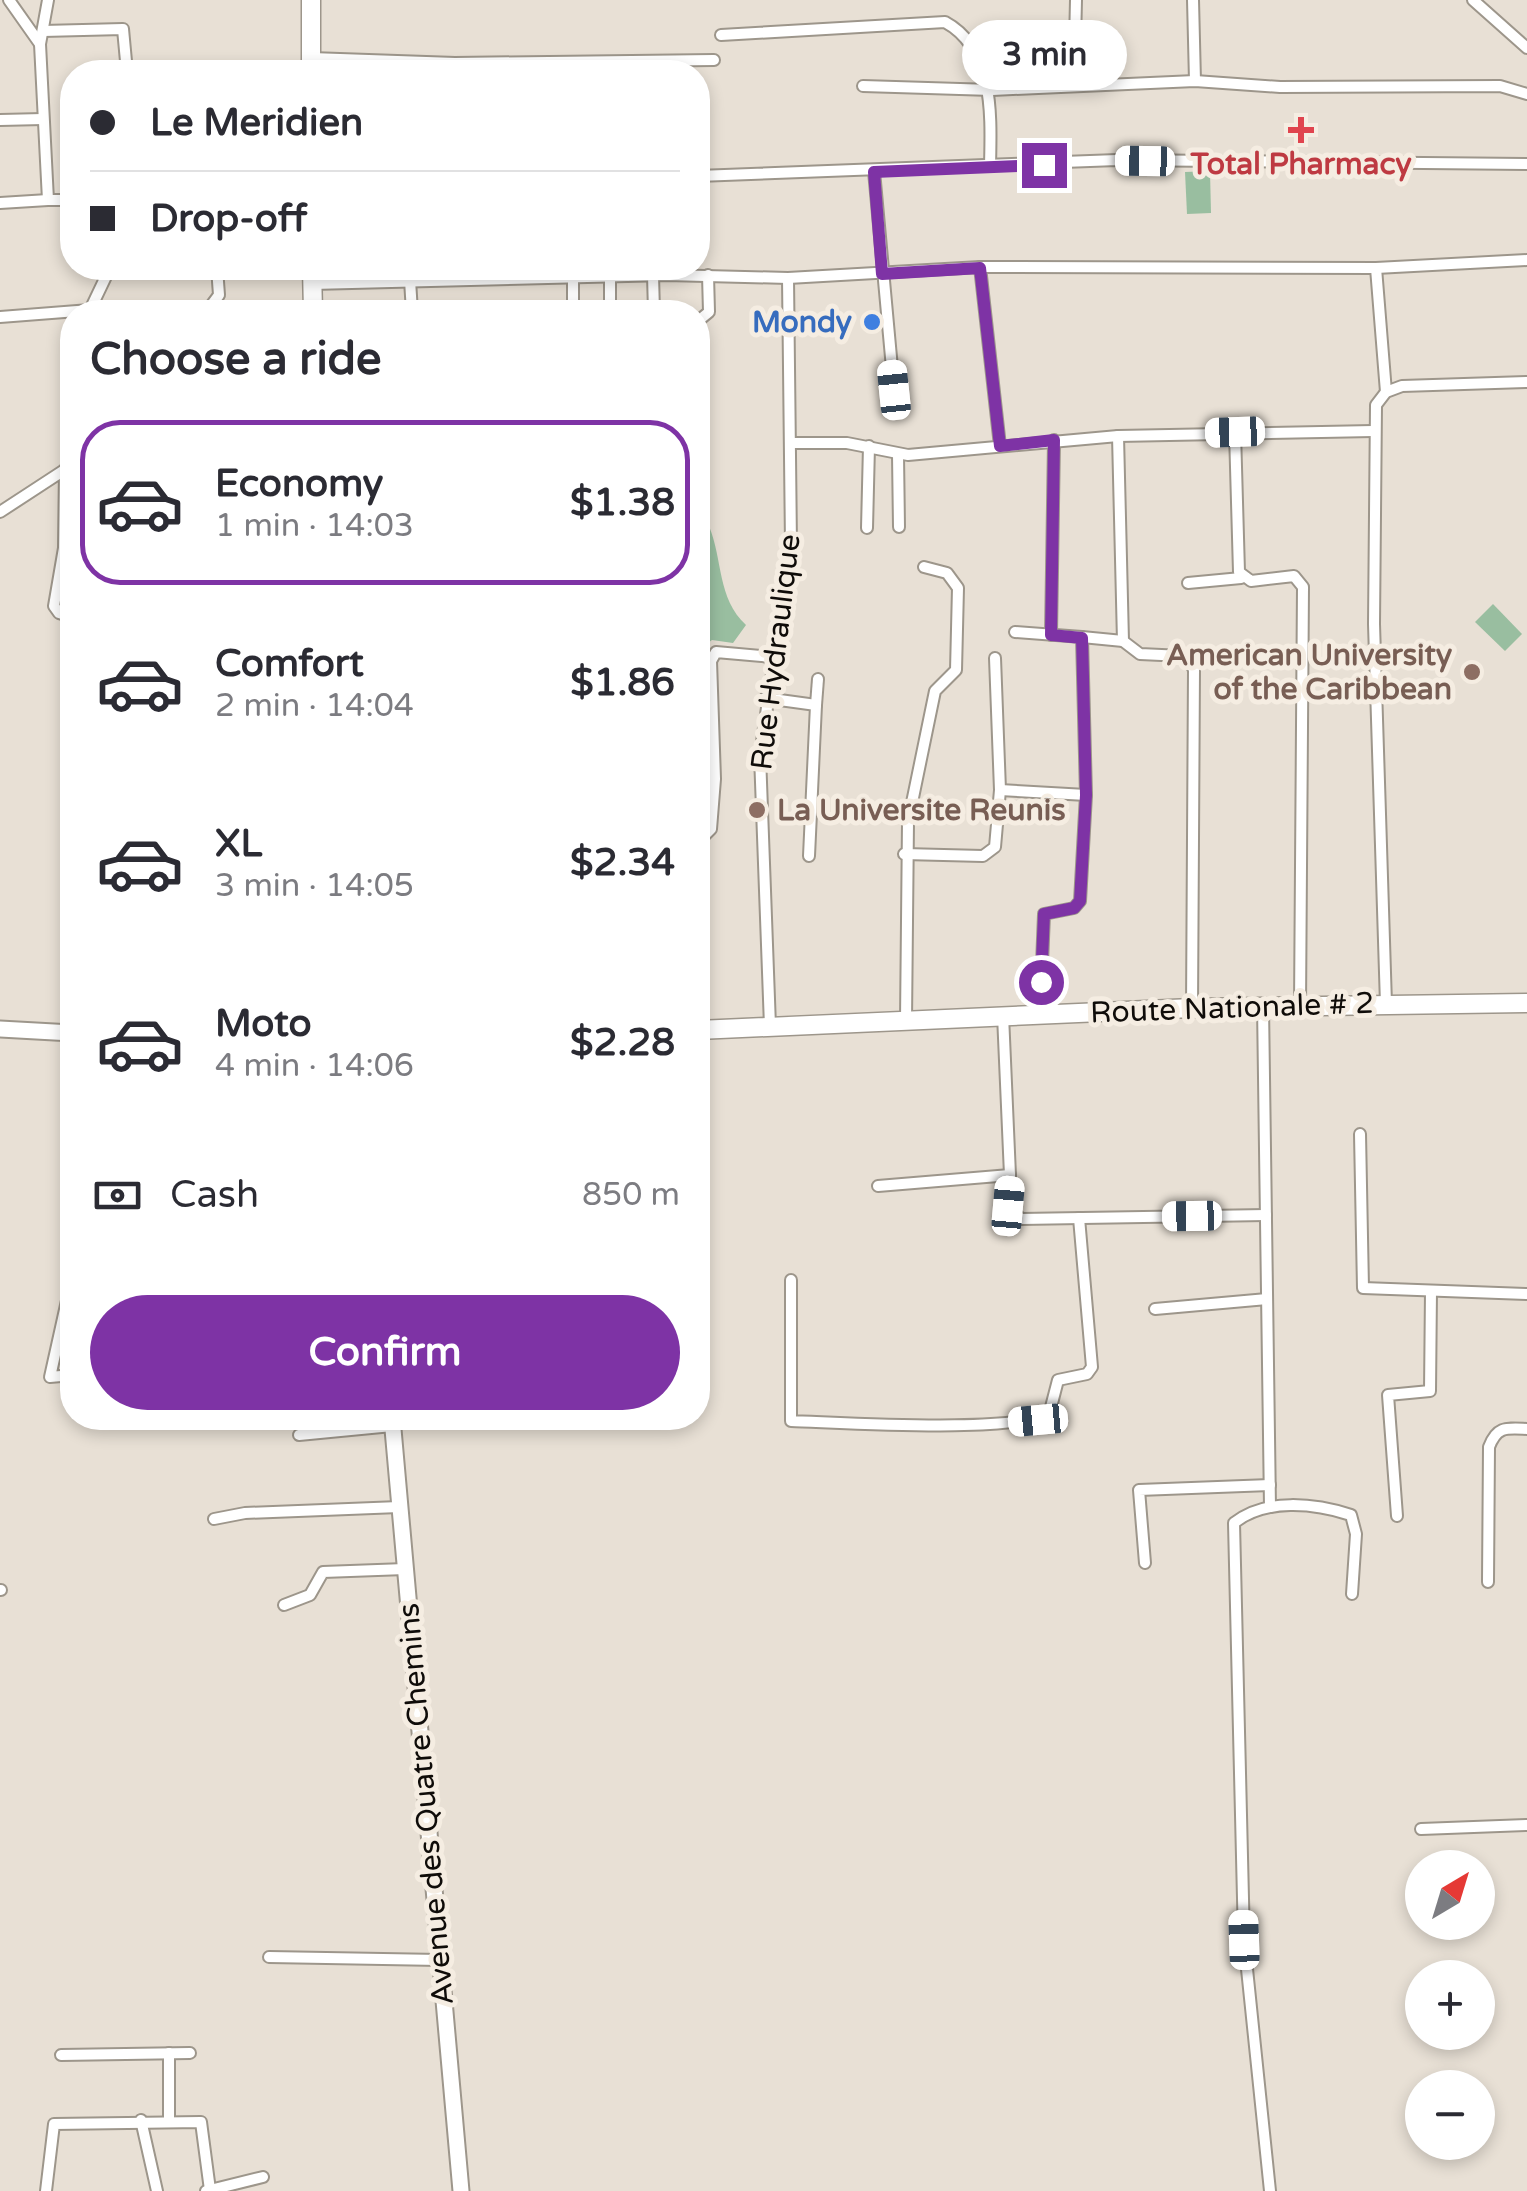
<!DOCTYPE html>
<html lang="en">
<head>
<meta charset="utf-8">
<style>
  body { margin:0; font-family:"Varela Round",sans-serif; background:#f2f2f3; color:#2b2b33; height:100vh; display:flex; flex-direction:column; font-size:38px; white-space:nowrap }
  * { box-sizing:border-box; margin:0 }
  p { font-size:32px; color:#7c7c81 }
  .icon { flex:none; width:55px; height:55px; fill:none; stroke:currentColor; stroke-width:2; stroke-linecap:round; stroke-linejoin:round }
  .map { position:relative; flex:1; overflow:hidden }
  .panel { position:absolute; left:60px; top:300px; width:650px; height:1130px; display:flex; flex-direction:column; background:#fff; border-radius:40px; box-shadow:0 5px 15px #0003 }
  .panel>* { flex:none }
  .hud { position:absolute; left:60px; top:60px; width:650px; height:220px; border-radius:40px; box-shadow:0 5px 15px #0003; display:grid; align-content:center; height:220px; padding:0 30px; background:#fff }
  .needle { width:65px; rotate:38deg }
  .fabs { position:absolute; left:1405px; top:1850px; display:grid; gap:20px }
  .fabs a { display:grid; place-items:center; width:90px; height:90px; border-radius:50%; background:#fff; box-shadow:0 5px 15px #0003; font-size:50px }
  .end { position:absolute; width:45px; height:45px; margin:-22px; border:12px solid #7e33a5; background:#fff; box-shadow:0 0 0 5px #fff }
  .from { border-radius:50% }
  .bubble { position:absolute; height:70px; border-radius:35px; background:#fff; box-shadow:0 5px 15px #0003; font-size:32px; font-weight:700; line-height:70px; text-align:center }
  .car { position:absolute; width:30px; height:60px; margin:-30px -15px; border-radius:12px; box-shadow:0 0 8px 2px #0007; background:linear-gradient(#fff 24%,#345 0 40%,#fff 0 76%,#345 0 86%,#fff 0) }
  .hud b { display:flex; align-items:center; gap:35px; height:95px; font-size:38px }
  .hud b+b { border-top:2px solid #e1e1e2 }
  .hud i { width:25px; height:25px; background:#2b2b33 }
  ul { padding:0; list-style:none }
  li { display:flex; align-items:center; gap:30px; height:165px; margin:0 20px 15px; padding:0 10px; border:5px solid transparent; border-radius:40px }
  li div { flex:1 }
  li b { display:block; font-size:38px }
  li em { font-style:normal; font-weight:700 }
  li.selected { border-color:#7e33a5 }
  li>.icon { width:90px; height:90px; stroke-width:1.5 }
  h2 { padding:0 30px; font-size:45px; line-height:120px }
  .pay { display:flex; align-items:center; gap:25px; height:110px; padding:0 30px; font-size:38px }
  .pay p { margin-inline-start:auto }
  .cta { display:flex; gap:20px; margin-top:auto; padding:20px 30px }
  .cta a { flex:1; height:115px; border-radius:60px; background:#7e33a5; color:#fff; font-size:40px; font-weight:700; line-height:115px; text-align:center }
  .map>svg:first-child { display:block }
  .green { fill:#99bea0 }
  .lines { fill:none; stroke-linecap:round; stroke-linejoin:round }
  .minor-casing { stroke:#9d968b; stroke-width:14 }
  .secondary-casing { stroke:#9d968b; stroke-width:19 }
  .primary-casing { stroke:#9d968b; stroke-width:21 }
  .minor { stroke:#fff; stroke-width:10 }
  .secondary { stroke:#fff; stroke-width:15 }
  .primary { stroke:#fff; stroke-width:18 }
  .route { stroke:#7e33a5; stroke-width:12 }
  .health-dot { fill:#e0444e; stroke:#f5ede2; stroke-width:4 }
  .shop-dot { fill:#3f7fe0; stroke:#f5ede2; stroke-width:4 }
  .education-dot { fill:#8d6e63; stroke:#f5ede2; stroke-width:4 }
  .labels { text-anchor:middle; dominant-baseline:central; stroke-width:10; stroke-linejoin:round; paint-order:stroke }
  .health-label { font-size:30px; font-weight:bold; fill:#be3a42; stroke:#f5ede2 }
  .shop-label { font-size:30px; font-weight:bold; fill:#366cbe; stroke:#f5ede2; text-anchor:end }
  .street-label { font-size:30px; fill:#0f0c09; stroke:#f5ede2 }
  .education-label { font-size:30px; font-weight:bold; fill:#785e54; stroke:#f5ede2; text-anchor:end }
</style>
</head>
<body>
<div class="map">
<svg width="1527" height="2191" viewBox="0 0 1527 2191">
  <rect width="100%" height="100%" fill="#e8e0d5"/>
  <g class="green">
    <path d="M 1210,171 L 1211,213 L 1187,214 L 1185,172 Z"/>
    <path d="M 698,524 L 709,526 C 723,560 717,598 746,625 L 733,643 L 712,640 L 698,650 Z"/>
    <path d="M 1493,604 L 1522,634 L 1505,651 L 1475,622 Z"/>
  </g>
  <g class="lines">
    <g class="minor-casing">
      <g id="minor">
        <path d="M 9,0 L 40,44"/>
        <path d="M 48,0 L 40,44 L 48,200 L 72,200"/>
        <path d="M 1193,0 L 1195,81"/>
        <path d="M 1473,0 L 1527,48"/>
        <path d="M 43,31 L 123,29 L 127,72"/>
        <path d="M 721,35 L 945,22 C 995,49 991,118 990,166"/>
        <path d="M 311,58 L 455,63 L 714,60"/>
        <path d="M 1074,85 L 1076,0"/>
        <path d="M 863,86 L 992,90 L 1195,81 L 1280,87 L 1500,86 L 1527,94"/>
        <path d="M 0,120 L 43,119"/>
        <path d="M 874,171 L 894,390"/>
        <path d="M 698,176 L 1117,160 L 1527,164"/>
        <path d="M 0,203 L 48,200"/>
        <path d="M 980,267 L 1000,446"/>
        <path d="M 1376,268 L 1386,392"/>
        <path d="M 653,275 L 654,312"/>
        <path d="M 573,278 L 573,312"/>
        <path d="M 410,280 L 412,312"/>
        <path d="M 312,284 L 667,275 L 788,278 L 980,267 L 1376,268 L 1527,260"/>
        <path d="M 90,310 L 210,307 L 219,295 L 217,268"/>
        <path d="M 610,312 L 610,277"/>
        <path d="M 0,317 L 90,310 L 110,268"/>
        <path d="M 698,321 L 709,312 L 708,275"/>
        <path d="M 1235,432 L 1239,572 L 1251,581 L 1294,576 L 1303,587 L 1300,1006"/>
        <path d="M 1118,436 L 1123,641 L 1140,654 L 1183,656 L 1194,669 L 1192,1008"/>
        <path d="M 792,443 L 847,443 L 908,455 L 1118,436 L 1373,431"/>
        <path d="M 898,455 L 899,527"/>
        <path d="M 65,469 L 64,548 L 54,606 L 59,613 L 72,617"/>
        <path d="M 0,512 L 72,465"/>
        <path d="M 867,528 L 869,446"/>
        <path d="M 1188,583 L 1241,578"/>
        <path d="M 1015,632 L 1082,637 L 1086,795 L 1080,901 L 1074,908 L 1044,914 L 1040,1014"/>
        <path d="M 1051,635 L 1054,440"/>
        <path d="M 1082,637 L 1123,641"/>
        <path d="M 765,698 L 816,705 L 809,856"/>
        <path d="M 816,705 L 818,679"/>
        <path d="M 1000,790 L 1086,795"/>
        <path d="M 698,842 L 711,829 L 715,779 L 711,661 L 716,652 L 772,657"/>
        <path d="M 904,854 L 983,856 L 995,847 L 1000,790 L 995,658"/>
        <path d="M 1386,1004 L 1374,624 L 1376,405 L 1386,392 L 1402,386 L 1527,382"/>
        <path d="M 1263,1006 L 1270,1507"/>
        <path d="M 1003,1015 L 1010,1175"/>
        <path d="M 906,1021 L 908,822 L 935,691 L 956,670 L 958,588 L 947,573 L 924,567"/>
        <path d="M 770,1026 L 760,755 L 791,545 L 788,278"/>
        <path d="M 1360,1134 L 1363,1288 L 1527,1294"/>
        <path d="M 878,1186 L 1010,1175 L 1008,1206 L 1021,1219 L 1266,1215"/>
        <path d="M 791,1280 L 791,1421 C 835,1422 1026,1435 1050,1411 L 1058,1380 L 1087,1374 L 1092,1367 L 1079,1218"/>
        <path d="M 70,1287 L 50,1377 L 72,1375"/>
        <path d="M 1155,1309 L 1267,1299"/>
        <path d="M 299,1435 L 392,1426"/>
        <path d="M 1397,1516 L 1388,1395 L 1430,1391 L 1431,1291"/>
        <path d="M 214,1519 L 245,1513 L 399,1507"/>
        <path d="M 1145,1563 L 1139,1490 L 1270,1485"/>
        <path d="M 1488,1582 L 1489,1447 C 1497,1426 1506,1428 1527,1429"/>
        <path d="M 0,1590 L 1,1590"/>
        <path d="M 284,1605 L 310,1595 L 323,1572 L 405,1569"/>
        <path d="M 1421,1829 L 1527,1825"/>
        <path d="M 269,1957 L 440,1960"/>
        <path d="M 61,2055 L 190,2053"/>
        <path d="M 141,2120 L 157,2191"/>
        <path d="M 169,2120 L 169,2053"/>
        <path d="M 46,2191 L 54,2124 L 201,2122 L 210,2190"/>
        <path d="M 206,2191 L 263,2177"/>
        <path d="M 1270,2191 L 1244,1940 L 1234,1523 C 1265,1498 1314,1503 1351,1515 L 1356,1534 L 1352,1594"/>
      </g>
    </g>
    <g class="secondary-casing">
      <g id="secondary">
        <path d="M 0,1029 L 72,1033"/>
        <path d="M 392,1418 L 461,2191"/>
      </g>
    </g>
    <g class="primary-casing">
      <g id="primary">
        <path d="M 311,0 L 311,72"/>
        <path d="M 312,268 L 313,312"/>
        <path d="M 698,1030 L 1192,1008 L 1527,1003"/>
      </g>
    </g>
    <use href="#minor" class="minor"/>
    <use href="#secondary" class="secondary"/>
    <use href="#primary" class="primary"/>
  </g>
  <g class="lines">
    <path class="route" d="M 1041,982 L 1044,914 L 1074,908 L 1080,901 L 1086,795 L 1082,638 L 1051,635 L 1054,440 L 1000,446 L 980,268 L 882,274 L 874,172 L 1044,165"/>
  </g>
  <path class="health-dot" d="M1296 115h10v10h10v10h-10v10h-10v-10h-10v-10h10z"/>
  <circle class="shop-dot" cx="872" cy="322" r="10"/>
  <g class="education-dot">
    <circle cx="1472" cy="672" r="10"/>
    <circle cx="757" cy="810" r="10"/>
  </g>
  <g class="labels">
    <g class="health-label">
      <text x="1301" y="164">Total Pharmacy</text>
    </g>
    <g class="shop-label">
      <text x="852" y="322">Mondy</text>
    </g>
    <g class="street-label">
      <text transform="translate(776 652) rotate(-83)">Rue Hydraulique</text>
      <text transform="translate(1232 1008) rotate(-2)">Route Nationale # 2</text>
      <text transform="translate(426 1804) rotate(-95)">Avenue des Quatre Chemins</text>
    </g>
    <g class="education-label">
      <text x="1452" y="655">American University<tspan x="1452" dy="34">of the Caribbean</tspan></text>
      <text x="777" y="810" text-anchor="start">La Universite Reunis</text>
    </g>
  </g>
</svg>
<div class="fabs">
<a><svg class="needle" viewBox="-14 -14 28 28"><path d="M0-13l5 13h-10z" fill="#e53935"/><path d="M0 13l5-13h-10z" fill="#7c7c81"/></svg></a>
<a>+</a>
<a>−</a>
</div>
<i class="end from" style="left:1041px;top:982px"></i>
<i class="end" style="left:1044px;top:165px"></i>
<div class="bubble" style="left:962px;top:20px;width:165px">3 min</div>
<i class="car" style="left:1145px;top:161px;rotate:271deg"></i>
<i class="car" style="left:894px;top:390px;rotate:354deg"></i>
<i class="car" style="left:1235px;top:432px;rotate:268deg"></i>
<i class="car" style="left:1008px;top:1206px;rotate:5deg"></i>
<i class="car" style="left:1192px;top:1216px;rotate:269deg"></i>
<i class="car" style="left:1038px;top:1420px;rotate:265deg"></i>
<i class="car" style="left:1244px;top:1940px;rotate:358deg"></i>
<div class="hud">
<b><i class="from"></i>Le Meridien</b>
<b><i></i>Drop-off</b>
</div>
<section class="panel">
<h2>Choose a ride</h2>
<ul>
<li class="selected"><svg class="icon" aria-label="car" viewBox="0 0 24 24"><path d="M5 17H2v-5l4-1 3-4h7l3 4 3 1v5h-3M9 17h6M6 11h13"/><circle cx="7" cy="17" r="2"/><circle cx="17" cy="17" r="2"/></svg><div><b>Economy</b><p>1 min · 14:03</p></div><em>$1.38</em></li>
<li><svg class="icon" aria-label="car" viewBox="0 0 24 24"><path d="M5 17H2v-5l4-1 3-4h7l3 4 3 1v5h-3M9 17h6M6 11h13"/><circle cx="7" cy="17" r="2"/><circle cx="17" cy="17" r="2"/></svg><div><b>Comfort</b><p>2 min · 14:04</p></div><em>$1.86</em></li>
<li><svg class="icon" aria-label="car" viewBox="0 0 24 24"><path d="M5 17H2v-5l4-1 3-4h7l3 4 3 1v5h-3M9 17h6M6 11h13"/><circle cx="7" cy="17" r="2"/><circle cx="17" cy="17" r="2"/></svg><div><b>XL</b><p>3 min · 14:05</p></div><em>$2.34</em></li>
<li><svg class="icon" aria-label="car" viewBox="0 0 24 24"><path d="M5 17H2v-5l4-1 3-4h7l3 4 3 1v5h-3M9 17h6M6 11h13"/><circle cx="7" cy="17" r="2"/><circle cx="17" cy="17" r="2"/></svg><div><b>Moto</b><p>4 min · 14:06</p></div><em>$2.28</em></li>
</ul>
<div class="pay"><svg class="icon" aria-label="cash" viewBox="0 0 24 24"><path d="M3 7h18v10H3z"/><circle cx="12" cy="12" r="2"/></svg>Cash<p>850 m</p></div>
<div class="cta"><a>Confirm</a></div>
</section>
</div>
</body>
</html>
